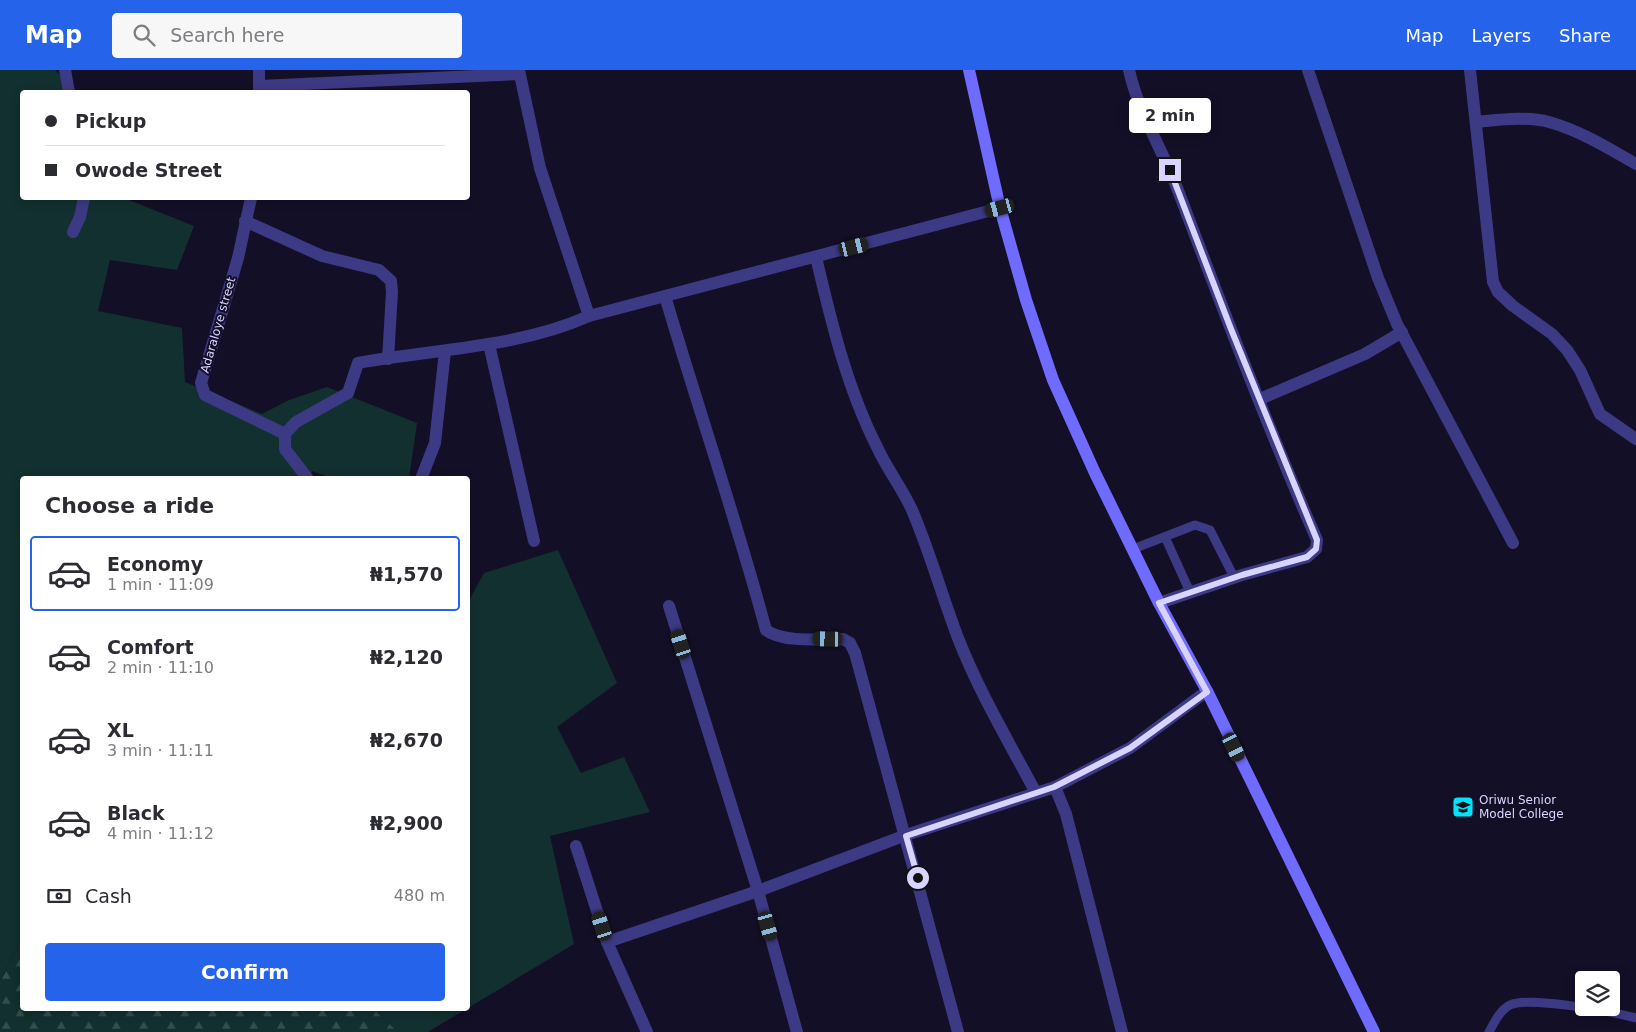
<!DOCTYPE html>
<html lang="en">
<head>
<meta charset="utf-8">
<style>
  body { margin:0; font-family:"DejaVu Sans",sans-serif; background:#f7f7f7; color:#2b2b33; height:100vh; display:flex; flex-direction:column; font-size:19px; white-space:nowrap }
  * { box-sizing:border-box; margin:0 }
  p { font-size:16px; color:#7c7c81 }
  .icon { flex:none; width:28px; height:28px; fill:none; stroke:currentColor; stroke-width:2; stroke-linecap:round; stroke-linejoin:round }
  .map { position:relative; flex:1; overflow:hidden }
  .drawer { position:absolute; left:20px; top:406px; width:450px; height:535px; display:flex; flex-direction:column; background:#fff; border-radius:5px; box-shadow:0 2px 12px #0003 }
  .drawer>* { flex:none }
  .top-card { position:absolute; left:20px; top:20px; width:450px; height:110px; border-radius:5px; box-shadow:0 2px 12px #0003; display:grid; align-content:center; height:110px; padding:0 25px; background:#fff }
  .buttons { position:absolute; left:1575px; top:901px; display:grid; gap:10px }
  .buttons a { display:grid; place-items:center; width:45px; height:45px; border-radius:5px; background:#fff; box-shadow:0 2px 12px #0003; font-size:25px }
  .end { position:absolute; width:22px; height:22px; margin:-11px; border:6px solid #d9d4ff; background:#111; box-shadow:0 0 0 2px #111 }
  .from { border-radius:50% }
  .bubble { position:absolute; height:35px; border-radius:5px; background:#fff; box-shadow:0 2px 12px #0003; font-size:16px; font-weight:700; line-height:35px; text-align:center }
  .car { position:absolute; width:15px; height:30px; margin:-15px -8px; border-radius:6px; box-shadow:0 0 4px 1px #0007; background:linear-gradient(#222 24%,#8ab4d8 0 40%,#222 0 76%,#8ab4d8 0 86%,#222 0) }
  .top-card b { display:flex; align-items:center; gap:18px; height:48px; font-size:19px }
  .top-card b+b { border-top:1px solid #e1e1e2 }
  .top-card i { width:12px; height:12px; background:#2b2b33 }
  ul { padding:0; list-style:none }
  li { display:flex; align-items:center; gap:15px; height:75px; margin:0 10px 8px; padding:0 15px; border:2px solid transparent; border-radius:5px }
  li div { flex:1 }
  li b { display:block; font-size:19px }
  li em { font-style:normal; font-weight:700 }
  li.active { border-color:#2563eb }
  li>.icon { width:45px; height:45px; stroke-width:1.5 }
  h2 { padding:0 25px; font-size:22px; line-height:60px }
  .pay { display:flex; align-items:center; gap:12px; height:55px; padding:0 25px; font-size:19px }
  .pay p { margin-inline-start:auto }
  .action { display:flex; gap:10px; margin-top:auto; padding:10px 25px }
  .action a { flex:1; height:58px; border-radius:5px; background:#2563eb; color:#fff; font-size:20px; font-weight:700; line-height:58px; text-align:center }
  header { display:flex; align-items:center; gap:30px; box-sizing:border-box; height:70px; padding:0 25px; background:#2563eb; color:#fff }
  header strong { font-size:24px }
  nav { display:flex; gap:28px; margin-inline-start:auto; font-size:18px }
  .search { width:350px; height:45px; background:#f7f7f7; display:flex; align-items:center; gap:12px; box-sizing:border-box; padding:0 18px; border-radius:5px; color:#7c7c81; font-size:19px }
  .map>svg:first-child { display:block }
  .green { fill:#12302f }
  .forest { fill:url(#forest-firs) }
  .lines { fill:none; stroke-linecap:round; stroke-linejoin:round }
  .service { stroke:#3d3a85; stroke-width:9 }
  .minor { stroke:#3d3a85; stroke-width:12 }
  .secondary { stroke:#6f6bff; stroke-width:12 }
  .route { stroke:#d9d4ff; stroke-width:6 }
  .labels { text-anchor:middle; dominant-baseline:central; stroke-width:4; stroke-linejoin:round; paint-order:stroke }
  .street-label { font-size:12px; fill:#d9d4ff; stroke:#130f26 }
  .poi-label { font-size:12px; fill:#d9d4ff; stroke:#130f26; text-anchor:start }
</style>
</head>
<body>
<header>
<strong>Map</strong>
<div class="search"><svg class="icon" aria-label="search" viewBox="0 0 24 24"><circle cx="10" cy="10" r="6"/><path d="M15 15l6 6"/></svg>Search here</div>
<nav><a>Map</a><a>Layers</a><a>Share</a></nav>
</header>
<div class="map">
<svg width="1636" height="962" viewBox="0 0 1636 962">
  <defs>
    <pattern id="forest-firs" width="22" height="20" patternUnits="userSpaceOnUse" patternTransform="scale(1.25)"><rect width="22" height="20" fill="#12302f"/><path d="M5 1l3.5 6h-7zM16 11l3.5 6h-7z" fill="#344d4e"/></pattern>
  </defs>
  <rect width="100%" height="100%" fill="#130f26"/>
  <g class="green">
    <path d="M 0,0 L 55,0 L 62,7 L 64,22 L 22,22 L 22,128 L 124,128 L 194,156 L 177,200 L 110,190 L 98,241 L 182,258 L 185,312 L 262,344 L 289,330 L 327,317 L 417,353 L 409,409 L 332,409 L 313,401 L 304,409 L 22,409 L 22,867 L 0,911 Z"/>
    <path d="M 558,480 L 617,613 L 557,657 L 581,703 L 624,687 L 650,742 L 550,766 L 574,874 L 468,938 L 468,532 L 484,503 Z"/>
    <path d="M 373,939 L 466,939 L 428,962 L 398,962 Z"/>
  </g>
  <path class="forest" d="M 22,867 L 22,939 L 373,939 L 398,962 L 0,962 L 0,911 Z"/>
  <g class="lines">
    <g class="service">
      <path d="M 1165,467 L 1190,522"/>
      <path d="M 1133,479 L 1195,455 L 1210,460 L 1234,507"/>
      <path d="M 1489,962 C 1494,953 1500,940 1510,935 C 1530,926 1613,942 1636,948"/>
    </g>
    <g class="minor">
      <path d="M 65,0 L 69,22"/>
      <path d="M 259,0 L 259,22"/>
      <path d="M 519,0 L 540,98 L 589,246"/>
      <path d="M 1129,0 C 1138,42 1164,82 1179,123 C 1223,239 1267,356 1317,470 L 1316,479 L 1307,487 L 1242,505 L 1159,533"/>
      <path d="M 1308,0 L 1378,208 L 1397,254 L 1513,473"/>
      <path d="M 1470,0 L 1493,212 L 1498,222 L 1513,236 L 1552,264 L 1567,280 L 1580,300 L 1600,344 L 1636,369"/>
      <path d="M 259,16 L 519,4"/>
      <path d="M 1476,52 C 1499,50 1526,46 1549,52 C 1581,61 1608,78 1636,94"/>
      <path d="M 251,128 L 238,188 L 201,313 L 205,325 L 285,364"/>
      <path d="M 245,151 L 322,186 L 379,200 L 391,211 L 392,222 L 388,289"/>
      <path d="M 73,162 L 80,147 L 84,128"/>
      <path d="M 816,187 C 831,251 847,318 877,377 C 887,399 902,418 912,440 C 930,482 942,526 958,568 C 979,622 1009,672 1036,723"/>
      <path d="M 665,226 C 698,338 736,448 766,560 C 782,573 823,569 843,569 L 850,573 L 855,583 L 958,962"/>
      <path d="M 489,274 L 534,471"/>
      <path d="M 1260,329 L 1365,284 L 1402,262"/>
      <path d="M 308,409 L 285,379 L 285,364 L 296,352 L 348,323 L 358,293 C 435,279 517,278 589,246 L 1000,138"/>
      <path d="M 421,409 L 435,373 L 445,281"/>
      <path d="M 669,536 L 758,821 L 797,962"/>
      <path d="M 1055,717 L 1066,744 L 1122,962"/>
      <path d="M 576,776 L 607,872 L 647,962"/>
      <path d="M 607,872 L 758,821 L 906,765 L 1055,717 L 1130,678 L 1207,621"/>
    </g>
    <path class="secondary" d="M 969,0 L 1000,138 L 1026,230 L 1053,310 L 1095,403 L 1159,533 L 1207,621 L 1374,962"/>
  </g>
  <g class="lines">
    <path class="route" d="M 918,808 L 906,766 L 1054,717 L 1130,678 L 1207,622 L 1159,533 L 1242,505 L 1307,487 L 1316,479 L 1317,470 L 1231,259 L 1170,100"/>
  </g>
  <defs>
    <g id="school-square" transform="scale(1.125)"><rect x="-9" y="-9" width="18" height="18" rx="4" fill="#00e5ff" stroke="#130f26"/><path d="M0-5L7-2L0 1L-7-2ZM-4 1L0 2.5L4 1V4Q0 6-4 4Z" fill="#111"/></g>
  </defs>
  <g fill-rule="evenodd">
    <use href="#school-square" x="1463" y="737"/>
  </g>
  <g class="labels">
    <g class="street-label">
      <text transform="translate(218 255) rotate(-74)">Adaraloye street</text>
    </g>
    <g class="poi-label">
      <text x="1479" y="730">Oriwu Senior<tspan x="1479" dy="14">Model College</tspan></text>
    </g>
  </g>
</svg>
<div class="buttons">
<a><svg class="icon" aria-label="layers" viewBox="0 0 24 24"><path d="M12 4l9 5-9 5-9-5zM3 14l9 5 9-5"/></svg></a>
</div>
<i class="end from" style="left:918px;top:808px"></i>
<i class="end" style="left:1170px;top:100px"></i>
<div class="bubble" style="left:1129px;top:28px;width:82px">2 min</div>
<i class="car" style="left:1000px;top:138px;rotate:255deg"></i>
<i class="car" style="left:854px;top:177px;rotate:76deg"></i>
<i class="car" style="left:828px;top:569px;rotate:271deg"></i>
<i class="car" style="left:681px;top:574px;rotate:342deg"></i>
<i class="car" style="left:1234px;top:677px;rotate:154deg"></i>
<i class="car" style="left:602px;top:856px;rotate:342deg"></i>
<i class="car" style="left:768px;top:856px;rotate:164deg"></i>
<div class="top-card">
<b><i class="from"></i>Pickup</b>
<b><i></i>Owode Street</b>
</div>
<section class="drawer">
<h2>Choose a ride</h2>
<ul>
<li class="active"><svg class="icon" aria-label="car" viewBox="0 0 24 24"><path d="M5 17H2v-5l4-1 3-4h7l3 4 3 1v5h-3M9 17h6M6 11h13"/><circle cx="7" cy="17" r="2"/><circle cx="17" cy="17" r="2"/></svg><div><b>Economy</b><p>1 min · 11:09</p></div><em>₦1,570</em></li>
<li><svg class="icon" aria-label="car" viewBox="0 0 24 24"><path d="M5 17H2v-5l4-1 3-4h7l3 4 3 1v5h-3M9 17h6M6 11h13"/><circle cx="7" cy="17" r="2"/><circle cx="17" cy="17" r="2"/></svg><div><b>Comfort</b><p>2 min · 11:10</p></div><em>₦2,120</em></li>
<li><svg class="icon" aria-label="car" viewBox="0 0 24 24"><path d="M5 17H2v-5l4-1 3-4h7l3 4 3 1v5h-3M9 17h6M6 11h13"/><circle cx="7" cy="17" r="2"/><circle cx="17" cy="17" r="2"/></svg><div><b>XL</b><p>3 min · 11:11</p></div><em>₦2,670</em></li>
<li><svg class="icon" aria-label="car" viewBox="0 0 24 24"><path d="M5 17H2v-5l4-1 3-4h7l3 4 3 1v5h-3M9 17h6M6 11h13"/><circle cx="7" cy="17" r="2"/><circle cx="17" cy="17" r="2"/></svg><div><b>Black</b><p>4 min · 11:12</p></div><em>₦2,900</em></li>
</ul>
<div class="pay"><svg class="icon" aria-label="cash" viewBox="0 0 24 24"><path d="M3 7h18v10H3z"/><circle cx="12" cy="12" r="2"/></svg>Cash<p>480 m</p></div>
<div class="action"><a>Confirm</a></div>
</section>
</div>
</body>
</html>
